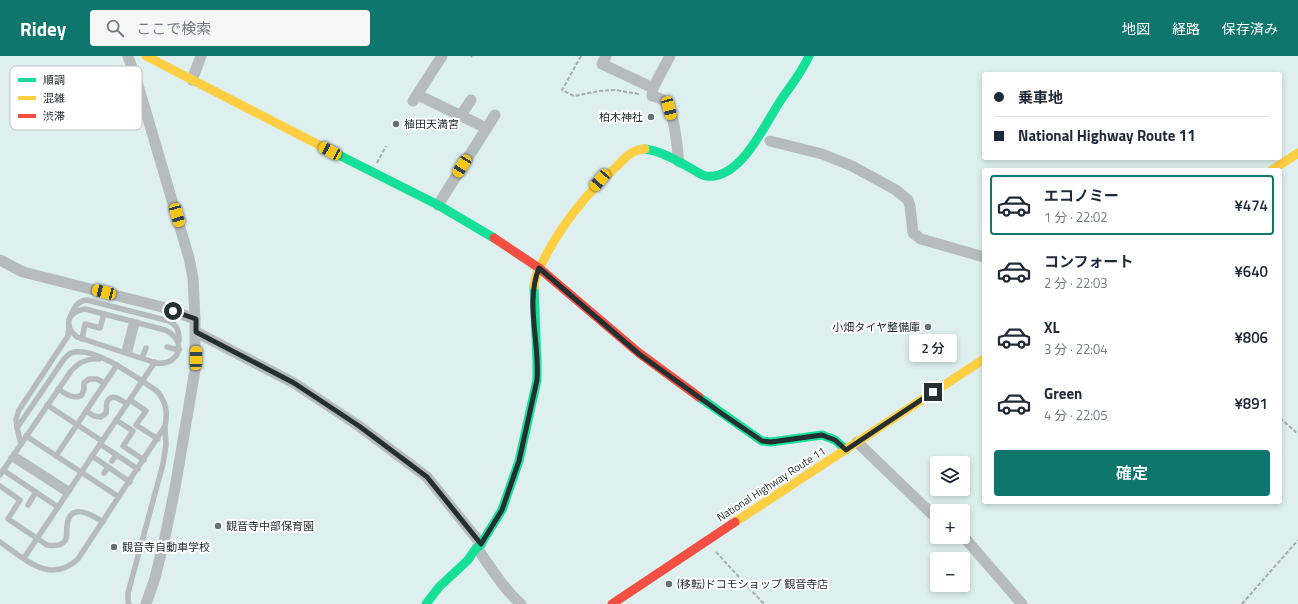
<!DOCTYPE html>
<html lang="ja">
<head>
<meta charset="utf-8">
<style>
  body { margin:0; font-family:"Titillium Web","Noto Sans JP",sans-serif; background:#f6f6f7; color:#1f2937; height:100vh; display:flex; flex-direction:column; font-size:15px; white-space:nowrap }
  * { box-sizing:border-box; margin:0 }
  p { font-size:13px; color:#747a83 }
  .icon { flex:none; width:22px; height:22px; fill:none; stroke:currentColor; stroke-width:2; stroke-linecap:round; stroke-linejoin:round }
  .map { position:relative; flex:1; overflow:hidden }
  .details { position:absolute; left:982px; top:112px; width:300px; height:336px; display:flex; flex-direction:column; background:#fff; border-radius:4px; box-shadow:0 2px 6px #0003 }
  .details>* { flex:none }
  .top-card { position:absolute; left:982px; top:16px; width:300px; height:88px; border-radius:4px; box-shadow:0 2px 6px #0003; display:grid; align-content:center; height:88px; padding:0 12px; background:#fff }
  .buttons { position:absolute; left:930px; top:400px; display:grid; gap:8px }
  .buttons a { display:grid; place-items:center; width:40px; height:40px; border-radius:4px; background:#fff; box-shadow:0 2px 6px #0003; font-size:20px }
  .end { position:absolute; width:18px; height:18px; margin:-9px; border:5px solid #23302f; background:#fff; box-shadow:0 0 0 2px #fff }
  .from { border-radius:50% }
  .bubble { position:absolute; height:28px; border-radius:4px; background:#fff; box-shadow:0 2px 6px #0003; font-size:13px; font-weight:600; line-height:28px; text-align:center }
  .car { position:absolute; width:12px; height:24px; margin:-12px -6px; border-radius:5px; box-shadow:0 0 3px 1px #0007; background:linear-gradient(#f5c518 24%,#345 0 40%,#f5c518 0 76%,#345 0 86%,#f5c518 0) }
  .top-card b { display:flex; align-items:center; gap:14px; height:38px; font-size:15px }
  .top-card b+b { border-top:1px solid #e0e1e3 }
  .top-card i { width:10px; height:10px; background:#1f2937 }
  ul { padding:7px 0 0; list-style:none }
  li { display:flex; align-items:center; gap:12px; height:60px; margin:0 8px 6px; padding:0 4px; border:2px solid transparent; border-radius:4px }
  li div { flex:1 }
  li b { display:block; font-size:15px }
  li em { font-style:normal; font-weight:600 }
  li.selected { border-color:#0f766e }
  li>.icon { width:36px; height:36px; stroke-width:1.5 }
  .button { display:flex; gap:8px; margin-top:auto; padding:8px 12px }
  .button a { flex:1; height:46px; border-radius:4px; background:#0f766e; color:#fff; font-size:16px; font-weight:600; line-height:46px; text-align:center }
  header { display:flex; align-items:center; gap:24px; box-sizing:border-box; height:56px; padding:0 20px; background:#0f766e; color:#fff }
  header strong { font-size:19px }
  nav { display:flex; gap:22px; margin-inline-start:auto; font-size:14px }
  .search { width:280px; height:36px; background:#f6f6f7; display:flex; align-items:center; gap:10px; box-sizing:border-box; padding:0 14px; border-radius:4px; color:#747a83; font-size:15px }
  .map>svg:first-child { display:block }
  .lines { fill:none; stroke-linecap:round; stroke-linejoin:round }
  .path { stroke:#a5adad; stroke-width:2; stroke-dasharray:4 2; stroke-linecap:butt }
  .lane { stroke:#b6bcbe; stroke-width:5.5 }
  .street { stroke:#b6bcbe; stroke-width:11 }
  .fast { stroke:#16e098; stroke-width:9 }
  .slow { stroke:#ffcf43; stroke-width:9 }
  .jam { stroke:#f24e42; stroke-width:9 }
  .route { stroke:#23302f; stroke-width:5 }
  .poi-dot { fill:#647372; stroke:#fff; stroke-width:1.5 }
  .labels { text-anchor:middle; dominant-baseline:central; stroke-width:4; stroke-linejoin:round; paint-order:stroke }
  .poi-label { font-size:11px; fill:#23302f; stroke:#fff; text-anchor:start }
  .street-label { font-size:11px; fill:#23302f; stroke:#fff }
  .key { fill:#fff; stroke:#bdc1c1; stroke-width:1 }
  .key-label { font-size:11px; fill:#23302f }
</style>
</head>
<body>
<header>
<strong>Ridey</strong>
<div class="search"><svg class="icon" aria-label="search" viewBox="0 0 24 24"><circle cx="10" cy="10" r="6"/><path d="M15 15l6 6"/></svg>ここで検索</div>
<nav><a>地図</a><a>経路</a><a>保存済み</a></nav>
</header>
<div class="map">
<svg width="1298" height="548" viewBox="0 0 1298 548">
  <rect width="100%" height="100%" fill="#ddefee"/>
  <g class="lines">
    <g class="path">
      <path d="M 471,0 L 472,1"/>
      <path d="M 581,0 L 562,34 L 574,40 L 599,35 L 615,34 L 639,38"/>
      <path d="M 377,107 L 386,90"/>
      <path d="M 1280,362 L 1298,378"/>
      <path d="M 716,496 L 763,547 L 762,548"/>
      <path d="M 1242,548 L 1298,484"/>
    </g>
    <g class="lane">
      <path d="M 85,253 L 165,274 C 188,284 180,310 156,307 L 77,281 C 63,270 67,256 85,253 Z"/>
      <path d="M 71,259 C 75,251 77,245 87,244 L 169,265 C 178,270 179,275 179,285"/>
      <path d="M 82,283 L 85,268 L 100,272 L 104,258"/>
      <path d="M 167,291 L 179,294"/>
      <path d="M 124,296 L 132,265"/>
      <path d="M 129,298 L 137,266"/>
      <path d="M 142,302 L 146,292"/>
      <path d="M 58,333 C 66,338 73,344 82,339 L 84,333 L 84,327 L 89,323 L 97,323 L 104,327"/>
      <path d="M 130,344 L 146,355 L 136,369 L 158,383"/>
      <path d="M 47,349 L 102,385"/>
      <path d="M 86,355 L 94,360 L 101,361 L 106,357 C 107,353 106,349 107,346 C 111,336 121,344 127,348"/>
      <path d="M 116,364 L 133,375 L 123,390 L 144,404"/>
      <path d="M 17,372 L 21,388"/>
      <path d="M 26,380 L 119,441"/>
      <path d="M 100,388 L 138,413"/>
      <path d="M 14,398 L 70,434"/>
      <path d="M 56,400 L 117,309"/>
      <path d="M 92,400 L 130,426"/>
      <path d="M 11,402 L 67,438"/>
      <path d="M 112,405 L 116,399"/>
      <path d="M 3,414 L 58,451"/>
      <path d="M 104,417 L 108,411"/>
      <path d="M 0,419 L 71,315 C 79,306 87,302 99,303"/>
      <path d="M 0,430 L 20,444 L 8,463 L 47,489 C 53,490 61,490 65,485 C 68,480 66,475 67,470 C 69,446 91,458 103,466"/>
      <path d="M 28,449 L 36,436"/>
      <path d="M 0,486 C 25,503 50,529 78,503 L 165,370 C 168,356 166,346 157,335 C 138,323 94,289 71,297 C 69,298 66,301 64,303 L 17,372 L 16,363 L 19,354 L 68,280 L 69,269"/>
      <path d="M 24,502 L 155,306"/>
      <path d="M 129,548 L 128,546 L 128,537 L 163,408 L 166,389 L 165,372"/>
    </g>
    <g class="street">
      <path d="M 128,0 L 138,29 L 189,202 L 193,222 L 195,263 L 195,314 L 175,432 L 165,481 L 155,522 L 146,548"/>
      <path d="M 606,0 L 602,8 L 653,32 L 670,0"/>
      <path d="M 192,24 L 201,0"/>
      <path d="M 653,32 L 652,40 C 656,41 661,42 664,45 C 675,54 677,92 679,106"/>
      <path d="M 418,39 L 486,72"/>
      <path d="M 413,45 L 442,0"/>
      <path d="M 461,59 L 471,44"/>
      <path d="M 770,85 L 822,98 L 852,110 L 896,134 L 908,144 L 910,150 L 913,177 L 921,183 L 984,201"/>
      <path d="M 438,149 L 495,59"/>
      <path d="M 0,204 L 23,216 L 162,251 L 195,263"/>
      <path d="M 196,276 L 294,327 L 359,370 L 427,421 L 481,488"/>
      <path d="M 857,386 L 937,463"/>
      <path d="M 963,480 L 1022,548"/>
      <path d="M 477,492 C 491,512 503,532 521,548"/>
    </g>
    <g class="fast">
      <path d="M 319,89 L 438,149 L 494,182"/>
      <path d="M 645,93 C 661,95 678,105 692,113 C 696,115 701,119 706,120 C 741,125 765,67 781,44 C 791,29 802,16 809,0"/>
      <path d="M 699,341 L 762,385 L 771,386 L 822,379 L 835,384 L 846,394"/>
      <path d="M 426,548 L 439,531 L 468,504 L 474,495 L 481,488 L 502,454 L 519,405 L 537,324 L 537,305 L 534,230"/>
    </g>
    <g class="slow">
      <path d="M 146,0 L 319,89"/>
      <path d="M 1272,114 L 1298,97"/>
      <path d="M 534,230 C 535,219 540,211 545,201 C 563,167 588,136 617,110 C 625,102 632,93 645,93"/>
      <path d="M 735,466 L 984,303"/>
    </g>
    <g class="jam">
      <path d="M 494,182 L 539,212 L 639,297 L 699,341"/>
      <path d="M 612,548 L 735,466"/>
    </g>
  </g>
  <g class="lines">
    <path class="route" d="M 173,255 L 196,263 L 196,276 L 294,327 L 359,370 L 427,421 L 481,488 L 502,454 L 519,405 L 537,324 C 540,287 525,247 539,212 L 639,298 L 721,357 L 762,385 L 771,386 L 822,379 L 835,384 L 846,394 L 933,336"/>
  </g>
  <g class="poi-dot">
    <circle cx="651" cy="61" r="4"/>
    <circle cx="396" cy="68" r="4"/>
    <circle cx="928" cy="271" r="4"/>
    <circle cx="218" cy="470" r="4"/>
    <circle cx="114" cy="491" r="4"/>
    <circle cx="669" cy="528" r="4"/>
  </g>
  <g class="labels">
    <g class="poi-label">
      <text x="643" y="61" text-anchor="end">柏木神社</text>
      <text x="404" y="68">植田天満宮</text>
      <text x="920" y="271" text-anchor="end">小畑タイヤ整備庫</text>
      <text x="226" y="470">観音寺中部保育園</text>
      <text x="122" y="491">観音寺自動車学校</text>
      <text x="677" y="528">(移転)ドコモショップ 観音寺店</text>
    </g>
    <g class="street-label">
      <text transform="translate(771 428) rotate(-33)">National Highway Route 11</text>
    </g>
  </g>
  <rect x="10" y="10" width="132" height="64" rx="6" class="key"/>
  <rect x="18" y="22" width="18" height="4" fill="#16e098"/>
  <rect x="18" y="40" width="18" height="4" fill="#ffcf43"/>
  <rect x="18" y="58" width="18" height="4" fill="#f24e42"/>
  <g class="key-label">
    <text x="43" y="28">順調</text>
    <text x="43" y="46">混雑</text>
    <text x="43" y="64">渋滞</text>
  </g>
</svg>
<div class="buttons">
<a><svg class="icon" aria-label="layers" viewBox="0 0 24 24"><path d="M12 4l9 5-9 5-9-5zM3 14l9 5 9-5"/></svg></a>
<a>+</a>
<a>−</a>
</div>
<i class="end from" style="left:173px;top:255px"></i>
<i class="end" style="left:933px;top:336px"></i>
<div class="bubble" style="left:909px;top:278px;width:48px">2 分</div>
<i class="car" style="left:669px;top:52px;rotate:165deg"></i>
<i class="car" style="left:330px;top:95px;rotate:298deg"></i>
<i class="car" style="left:462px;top:110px;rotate:212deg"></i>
<i class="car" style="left:600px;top:124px;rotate:221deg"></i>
<i class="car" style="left:177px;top:159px;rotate:164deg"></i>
<i class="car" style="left:104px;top:236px;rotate:284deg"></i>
<i class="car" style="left:196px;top:302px;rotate:1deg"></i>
<div class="top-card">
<b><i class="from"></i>乗車地</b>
<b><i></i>National Highway Route 11</b>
</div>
<section class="details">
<ul>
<li class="selected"><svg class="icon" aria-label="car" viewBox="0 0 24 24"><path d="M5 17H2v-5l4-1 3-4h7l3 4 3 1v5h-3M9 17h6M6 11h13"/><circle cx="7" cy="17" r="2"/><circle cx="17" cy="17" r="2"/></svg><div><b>エコノミー</b><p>1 分 · 22:02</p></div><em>¥474</em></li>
<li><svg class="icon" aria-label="car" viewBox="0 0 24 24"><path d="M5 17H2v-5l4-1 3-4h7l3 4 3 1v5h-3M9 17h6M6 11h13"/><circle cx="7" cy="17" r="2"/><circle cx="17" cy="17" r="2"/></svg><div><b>コンフォート</b><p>2 分 · 22:03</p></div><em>¥640</em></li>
<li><svg class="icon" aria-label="car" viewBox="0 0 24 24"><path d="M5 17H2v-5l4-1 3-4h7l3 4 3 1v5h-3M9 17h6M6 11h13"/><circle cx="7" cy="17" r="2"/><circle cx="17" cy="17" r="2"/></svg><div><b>XL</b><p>3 分 · 22:04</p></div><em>¥806</em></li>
<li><svg class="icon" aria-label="car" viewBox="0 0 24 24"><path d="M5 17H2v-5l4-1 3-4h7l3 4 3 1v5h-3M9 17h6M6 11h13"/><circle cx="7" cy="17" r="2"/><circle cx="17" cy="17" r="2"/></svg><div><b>Green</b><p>4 分 · 22:05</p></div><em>¥891</em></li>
</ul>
<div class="button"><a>確定</a></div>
</section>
</div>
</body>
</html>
